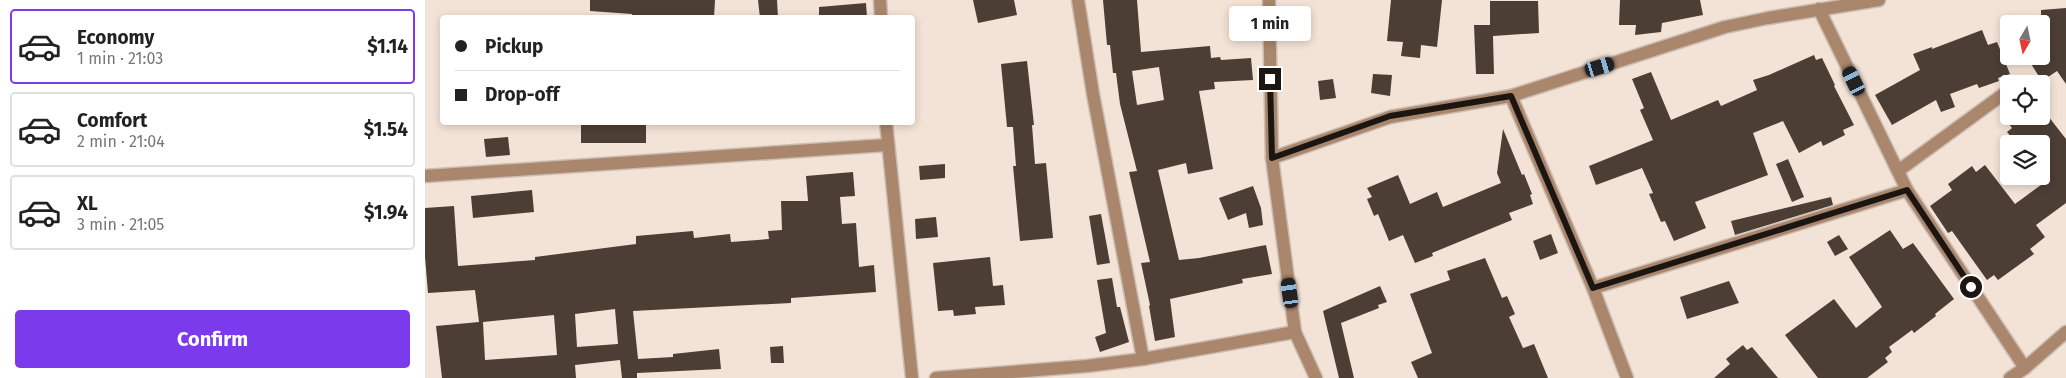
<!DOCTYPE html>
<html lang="en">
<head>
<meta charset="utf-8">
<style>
  body { margin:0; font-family:"Fira Sans",sans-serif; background:#f6f6f6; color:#222; height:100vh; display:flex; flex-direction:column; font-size:19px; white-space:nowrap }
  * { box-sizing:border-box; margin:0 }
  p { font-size:16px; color:#767676 }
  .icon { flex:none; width:28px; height:28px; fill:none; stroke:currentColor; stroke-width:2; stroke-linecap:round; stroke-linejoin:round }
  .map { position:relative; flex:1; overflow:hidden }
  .drawer { display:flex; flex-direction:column; background:#fff; width:425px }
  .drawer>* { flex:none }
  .guide { position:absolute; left:15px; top:15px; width:475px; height:110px; border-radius:5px; box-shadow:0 2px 8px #0003; display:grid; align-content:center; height:110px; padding:0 15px; background:#fff }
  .needle { width:32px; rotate:189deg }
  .fabs { position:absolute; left:1575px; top:15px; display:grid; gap:10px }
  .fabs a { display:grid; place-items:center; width:50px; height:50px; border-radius:5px; background:#fff; box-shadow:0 2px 8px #0003; font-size:25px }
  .end { position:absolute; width:22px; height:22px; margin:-11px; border:6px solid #1c1612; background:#fff; box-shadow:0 0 0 2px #fff }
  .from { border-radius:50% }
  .bubble { position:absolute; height:35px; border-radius:5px; background:#fff; box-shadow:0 2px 8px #0003; font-size:16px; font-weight:700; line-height:35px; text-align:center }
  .car { position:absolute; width:15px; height:30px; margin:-15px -8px; border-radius:6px; box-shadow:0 0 4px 1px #0007; background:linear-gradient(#222 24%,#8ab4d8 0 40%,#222 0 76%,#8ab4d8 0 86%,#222 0) }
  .guide b { display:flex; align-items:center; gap:18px; height:48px; font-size:19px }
  .guide b+b { border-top:1px solid #e0e0e0 }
  .guide i { width:12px; height:12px; background:#222 }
  ul { padding:9px 0 0; list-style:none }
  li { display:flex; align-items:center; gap:15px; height:75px; margin:0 10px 8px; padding:0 5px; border:2px solid #e0e0e0; border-radius:5px }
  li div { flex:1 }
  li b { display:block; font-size:19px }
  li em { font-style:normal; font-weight:700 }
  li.on { border-color:#7c3aed }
  li>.icon { width:45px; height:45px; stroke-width:1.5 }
  .primary-button { display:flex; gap:10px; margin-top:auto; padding:10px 15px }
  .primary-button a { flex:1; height:58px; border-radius:5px; background:#7c3aed; color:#fff; font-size:20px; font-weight:700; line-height:58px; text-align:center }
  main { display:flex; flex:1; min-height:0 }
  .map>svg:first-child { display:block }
  .building { fill:#4c3e34; fill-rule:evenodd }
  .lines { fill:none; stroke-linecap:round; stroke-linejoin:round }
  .minor-casing { stroke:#ccbdb3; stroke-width:15 }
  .minor { stroke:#a9866c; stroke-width:12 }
  .route { stroke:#1c1612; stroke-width:6 }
</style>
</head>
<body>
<main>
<section class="drawer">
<ul>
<li class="on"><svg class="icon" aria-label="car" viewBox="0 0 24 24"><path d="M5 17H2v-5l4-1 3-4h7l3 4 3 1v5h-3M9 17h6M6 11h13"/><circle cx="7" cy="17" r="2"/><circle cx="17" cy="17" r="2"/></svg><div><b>Economy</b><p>1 min · 21:03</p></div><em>$1.14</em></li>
<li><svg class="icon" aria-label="car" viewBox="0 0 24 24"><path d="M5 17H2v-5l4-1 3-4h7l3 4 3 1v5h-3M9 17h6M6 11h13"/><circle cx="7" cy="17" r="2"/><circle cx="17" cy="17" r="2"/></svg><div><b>Comfort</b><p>2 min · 21:04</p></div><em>$1.54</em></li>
<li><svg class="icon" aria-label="car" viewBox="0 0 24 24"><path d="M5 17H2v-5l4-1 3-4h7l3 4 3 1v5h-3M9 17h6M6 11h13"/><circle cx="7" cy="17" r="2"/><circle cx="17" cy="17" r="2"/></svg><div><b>XL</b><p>3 min · 21:05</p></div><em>$1.94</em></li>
</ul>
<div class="primary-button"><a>Confirm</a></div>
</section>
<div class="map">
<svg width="1641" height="378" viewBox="0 0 1641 378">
  <rect width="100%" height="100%" fill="#f3e2d6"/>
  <g class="building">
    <path d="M 165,0 L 290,0 L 289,18 L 207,18 L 207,14 L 165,11 Z"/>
    <path d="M 333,0 L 352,0 L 353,18 L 335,18 Z"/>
    <path d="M 548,0 L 589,0 L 592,15 L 553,23 Z"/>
    <path d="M 678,0 L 712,0 L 716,52 L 785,46 L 786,58 L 795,57 L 796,60 L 826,58 L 828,80 L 789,82 L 790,89 L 774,91 L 788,169 L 763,174 L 761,163 L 733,170 L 754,260 L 774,258 L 841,245 L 847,274 L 817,279 L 818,283 L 745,299 L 750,337 L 730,341 L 724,306 L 725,305 L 716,263 L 725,262 L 704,172 L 712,171 L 695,104 L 691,73 L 688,73 L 685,45 L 682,45 ZM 734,67 L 739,100 L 712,105 L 707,71 Z"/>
    <path d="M 966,0 L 1017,0 L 1012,47 L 996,45 L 995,58 L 976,56 L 978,42 L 962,41 Z"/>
    <path d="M 1195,0 L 1275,0 L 1278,15 L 1237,23 L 1236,32 L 1210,35 L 1211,25 L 1194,25 Z"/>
    <path d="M 1065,1 L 1113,1 L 1114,33 L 1068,36 L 1069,74 L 1051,74 L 1049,25 L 1065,25 Z"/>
    <path d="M 441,3 L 442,18 L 394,18 L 394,7 Z"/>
    <path d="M 1641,8 L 1641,84 L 1632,71 L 1617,81 L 1601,56 L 1616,56 L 1616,10 Z"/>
    <path d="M 852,12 L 864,14 L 862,30 L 853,29 Z"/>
    <path d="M 1557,30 L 1563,45 L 1572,42 L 1585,74 L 1573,78 L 1574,81 L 1554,88 L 1552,84 L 1525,94 L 1530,107 L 1516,112 L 1511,100 L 1467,125 L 1450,95 L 1495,70 L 1488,54 L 1507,47 L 1507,49 Z"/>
    <path d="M 1389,55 L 1391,60 L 1397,58 L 1410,85 L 1409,86 L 1429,125 L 1418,130 L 1420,135 L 1398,146 L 1396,141 L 1374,153 L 1358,121 L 1328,133 L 1343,175 L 1270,202 L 1281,228 L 1249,241 L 1240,221 L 1236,222 L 1224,194 L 1228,193 L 1217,168 L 1171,185 L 1164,166 L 1228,140 L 1215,110 L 1219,108 L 1207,79 L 1226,72 L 1246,120 L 1293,100 L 1296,106 L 1332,90 L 1328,80 L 1344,75 Z"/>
    <path d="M 602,61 L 609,125 L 607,125 L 610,164 L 621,163 L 628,238 L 595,241 L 588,166 L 591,166 L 588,127 L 582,127 L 576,64 Z"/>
    <path d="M 948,74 L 967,75 L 965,96 L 946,93 Z"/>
    <path d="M 908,79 L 911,98 L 895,100 L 893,81 Z"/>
    <path d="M 1595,116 L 1623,116 L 1641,139 L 1641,203 L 1611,225 L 1620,237 L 1605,249 L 1609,254 L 1573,280 L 1569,275 L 1562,280 L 1527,231 L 1523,233 L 1505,206 L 1527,190 L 1523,184 L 1547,166 L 1551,172 L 1560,165 L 1590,204 L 1616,185 L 1616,144 L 1592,144 L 1582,132 L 1587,128 L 1584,124 Z"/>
    <rect x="156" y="122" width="65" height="21"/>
    <path d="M 1078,129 L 1097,175 L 1099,174 L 1107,194 L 1105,195 L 1108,204 L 1084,213 L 1087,220 L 1007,253 L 1008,256 L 990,263 L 978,235 L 964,241 L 953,214 L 949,216 L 942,199 L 947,197 L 942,188 L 973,175 L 985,204 L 1012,192 L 1018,207 L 1076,183 L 1072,173 Z"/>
    <path d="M 83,137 L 85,155 L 61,157 L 59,139 Z"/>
    <path d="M 1363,159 L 1379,197 L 1367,202 L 1351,164 Z"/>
    <path d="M 520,164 L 520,178 L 495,180 L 494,166 Z"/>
    <path d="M 428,172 L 430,196 L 415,197 L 417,224 L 431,223 L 434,267 L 449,265 L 451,292 L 366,298 L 366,303 L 208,311 L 213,359 L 248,357 L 248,354 L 294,349 L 296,369 L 212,373 L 212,378 L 197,378 L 195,360 L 150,365 L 151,378 L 17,378 L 11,326 L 54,322 L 50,290 L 3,293 L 0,257 L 0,208 L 29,206 L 33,266 L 110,260 L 110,257 L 211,244 L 211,236 L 268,231 L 269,238 L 305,234 L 306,242 L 344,239 L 343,231 L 357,230 L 356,201 L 383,201 L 381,176 ZM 190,309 L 193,344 L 152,347 L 150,314 ZM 129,315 L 132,355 L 60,360 L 58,322 Z"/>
    <path d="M 828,186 L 836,208 L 838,225 L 824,228 L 821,213 L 803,220 L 794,198 Z"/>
    <path d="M 107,190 L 109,212 L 48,218 L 46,196 Z"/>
    <path d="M 1406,197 L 1408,205 L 1310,235 L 1306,221 Z"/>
    <path d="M 676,214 L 685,263 L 672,265 L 664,216 Z"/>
    <path d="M 511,217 L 513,237 L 491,239 L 490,219 Z"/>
    <path d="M 1465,230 L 1478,249 L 1488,243 L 1529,299 L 1510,314 L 1511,316 L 1489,333 L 1487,330 L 1464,347 L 1467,352 L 1460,358 L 1463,362 L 1442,378 L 1393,378 L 1360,335 L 1409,299 L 1431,328 L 1457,307 L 1424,257 Z"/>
    <path d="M 1126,234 L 1133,253 L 1115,260 L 1108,241 Z"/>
    <path d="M 1414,235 L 1423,249 L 1410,256 L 1402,242 Z"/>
    <path d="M 565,257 L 568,286 L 578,285 L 580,305 L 550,307 L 551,314 L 529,316 L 528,310 L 513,311 L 508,263 Z"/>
    <path d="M 1060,258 L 1077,298 L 1082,296 L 1090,314 L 1084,317 L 1098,348 L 1109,344 L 1123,378 L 993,378 L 986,362 L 1007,353 L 985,294 L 1025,280 L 1022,271 Z"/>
    <path d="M 687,278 L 692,307 L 695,307 L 704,342 L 675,352 L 670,337 L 681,333 L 672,280 Z"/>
    <path d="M 1304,281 L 1314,303 L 1262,319 L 1255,297 Z"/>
    <path d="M 955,286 L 962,302 L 953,305 L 954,308 L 916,323 L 929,378 L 914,378 L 898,311 Z"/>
    <path d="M 1318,345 L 1322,350 L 1327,347 L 1353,378 L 1289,378 L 1305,364 L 1301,359 Z"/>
    <path d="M 358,346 L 359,363 L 346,363 L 345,347 Z"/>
  </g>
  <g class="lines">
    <g class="minor-casing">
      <g id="minor">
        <path d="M 455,0 L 456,18"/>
        <path d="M 653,0 L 668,94 L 718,359"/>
        <path d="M 844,0 L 847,158 L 870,332 L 891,378"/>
        <path d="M 1394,9 L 1482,190 L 1600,368"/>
        <path d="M 1592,84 L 1593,83"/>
        <path d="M 1086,96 L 1168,288 L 1202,378"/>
        <path d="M 461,122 L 487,378"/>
        <path d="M 847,158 L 965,117 L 1086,96 L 1300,27 L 1343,18 L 1454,0"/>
        <path d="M 1473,171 L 1584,90"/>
        <path d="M 0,176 L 462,145"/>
        <path d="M 1168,288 L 1482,190"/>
        <path d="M 511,378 L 662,366 L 718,359 L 870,332"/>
        <path d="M 1585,378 L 1600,368 L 1641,332"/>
      </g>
    </g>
    <use href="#minor" class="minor"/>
  </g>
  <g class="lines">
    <path class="route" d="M 845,79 L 847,158 L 965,116 L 1086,96 L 1168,288 L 1482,190 L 1546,287"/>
  </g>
</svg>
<div class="fabs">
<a><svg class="needle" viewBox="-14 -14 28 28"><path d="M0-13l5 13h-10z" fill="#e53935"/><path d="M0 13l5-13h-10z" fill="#767676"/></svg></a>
<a><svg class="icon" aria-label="locate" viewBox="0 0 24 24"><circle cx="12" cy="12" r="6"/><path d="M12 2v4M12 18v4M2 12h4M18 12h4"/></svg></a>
<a><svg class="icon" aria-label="layers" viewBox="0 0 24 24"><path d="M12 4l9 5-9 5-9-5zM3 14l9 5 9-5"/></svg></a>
</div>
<i class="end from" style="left:1546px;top:287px"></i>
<i class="end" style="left:845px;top:79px"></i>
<div class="bubble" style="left:804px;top:6px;width:82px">1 min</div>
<i class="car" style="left:1175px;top:67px;rotate:73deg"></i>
<i class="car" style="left:1429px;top:81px;rotate:334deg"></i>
<i class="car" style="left:865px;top:293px;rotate:352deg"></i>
<div class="guide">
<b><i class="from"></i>Pickup</b>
<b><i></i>Drop-off</b>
</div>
</div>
</main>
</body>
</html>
